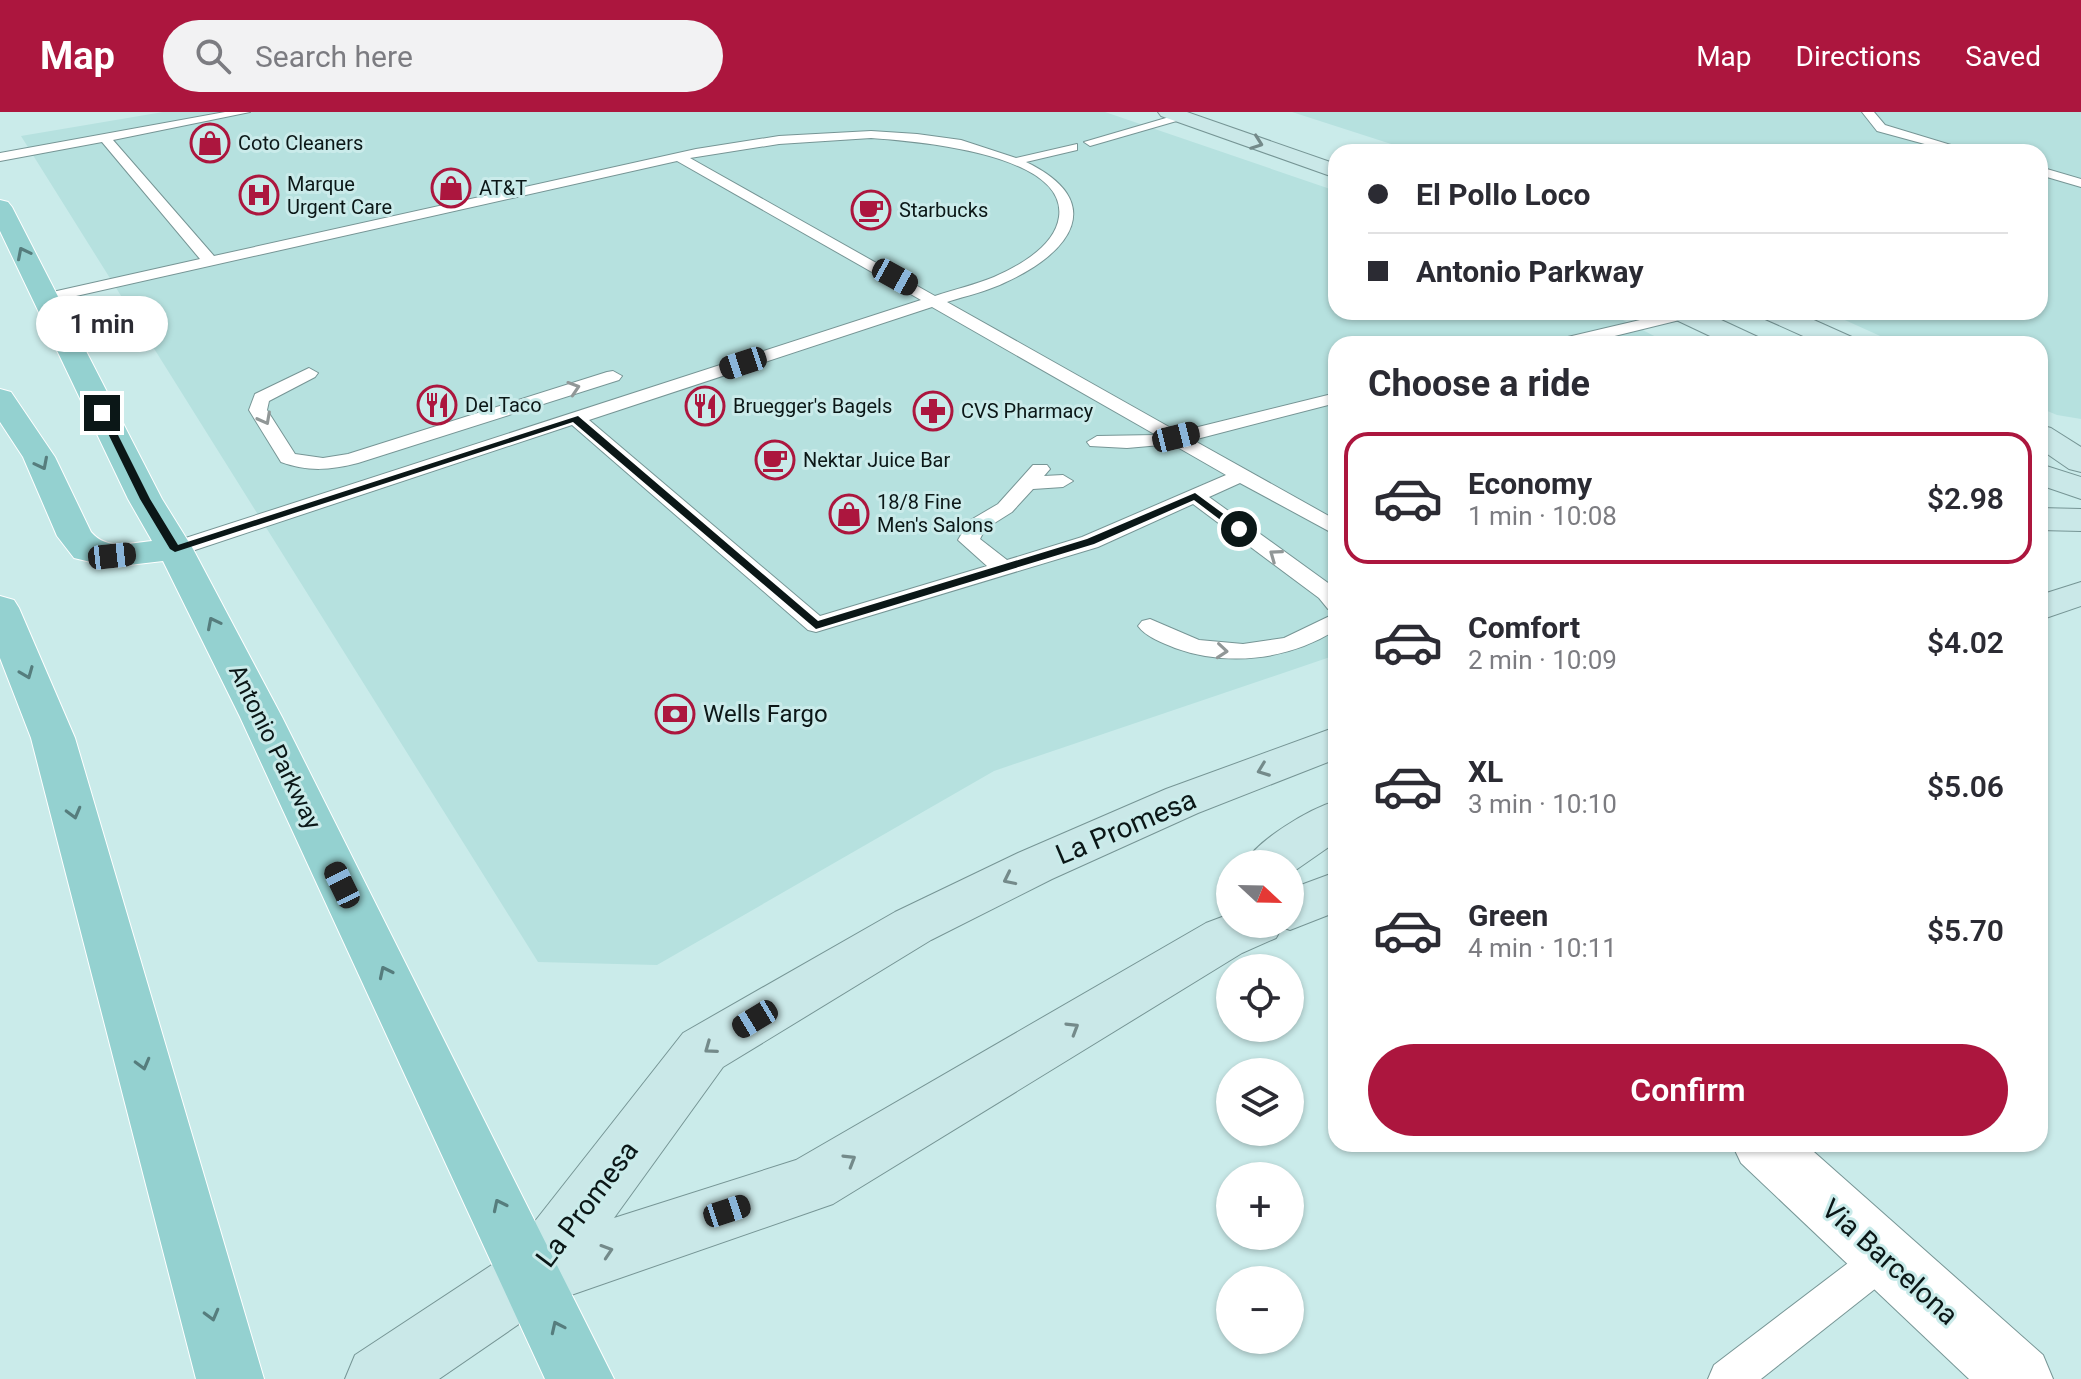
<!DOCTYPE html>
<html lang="en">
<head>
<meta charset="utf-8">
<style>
  body { margin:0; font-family:Roboto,sans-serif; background:#f2f2f3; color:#2b2b33; height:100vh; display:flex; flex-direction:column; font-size:30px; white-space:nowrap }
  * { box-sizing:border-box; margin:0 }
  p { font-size:26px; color:#7c7c81 }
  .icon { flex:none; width:44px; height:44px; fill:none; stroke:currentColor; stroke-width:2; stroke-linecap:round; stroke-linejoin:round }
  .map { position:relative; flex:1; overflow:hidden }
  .sheet { position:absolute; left:1328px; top:224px; width:720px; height:816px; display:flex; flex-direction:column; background:#fff; border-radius:24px; box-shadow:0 2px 6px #0004 }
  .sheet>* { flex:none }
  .hud { position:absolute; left:1328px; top:32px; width:720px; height:176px; border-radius:24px; box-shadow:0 2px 6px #0004; display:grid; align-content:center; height:176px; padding:0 40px; background:#fff }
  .needle { width:52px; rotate:112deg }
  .fabs { position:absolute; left:1216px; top:738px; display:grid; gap:16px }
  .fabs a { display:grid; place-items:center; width:88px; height:88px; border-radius:50%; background:#fff; box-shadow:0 2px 6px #0004; font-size:40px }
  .end { position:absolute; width:36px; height:36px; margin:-18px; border:10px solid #0b1717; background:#fff; box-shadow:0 0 0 4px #fff }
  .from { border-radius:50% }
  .bubble { position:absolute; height:56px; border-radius:28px; background:#fff; box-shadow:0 2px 6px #0004; font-size:26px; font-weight:600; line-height:56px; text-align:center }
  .car { position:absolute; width:24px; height:48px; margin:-24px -12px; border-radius:10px; box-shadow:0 0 6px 2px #0007; background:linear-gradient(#222 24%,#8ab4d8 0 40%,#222 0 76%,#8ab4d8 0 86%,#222 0) }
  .hud b { display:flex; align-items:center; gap:28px; height:76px; font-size:30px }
  .hud b+b { border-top:2px solid #e1e1e2 }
  .hud i { width:20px; height:20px; background:#2b2b33 }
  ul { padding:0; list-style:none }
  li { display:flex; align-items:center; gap:24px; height:132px; margin:0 16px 12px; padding:0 24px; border:4px solid transparent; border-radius:24px }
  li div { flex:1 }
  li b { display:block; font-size:30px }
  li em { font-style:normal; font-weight:600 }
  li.on { border-color:#ac163e }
  li>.icon { width:72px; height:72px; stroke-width:1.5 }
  h2 { padding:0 40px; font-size:36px; line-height:96px }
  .action { display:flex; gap:16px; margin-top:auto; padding:16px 40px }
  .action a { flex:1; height:92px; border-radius:48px; background:#ac163e; color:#fff; font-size:32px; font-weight:600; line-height:92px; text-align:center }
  header { display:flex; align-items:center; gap:48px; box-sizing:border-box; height:112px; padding:0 40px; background:#ac163e; color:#fff }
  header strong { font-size:38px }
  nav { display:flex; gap:44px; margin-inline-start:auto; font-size:28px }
  .search { width:560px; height:72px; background:#f2f2f3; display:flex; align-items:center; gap:20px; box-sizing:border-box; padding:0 28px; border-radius:44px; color:#7c7c81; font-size:30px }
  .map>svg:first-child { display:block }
  .built { fill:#b6e1df }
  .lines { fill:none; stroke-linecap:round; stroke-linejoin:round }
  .lane-casing { stroke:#769595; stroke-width:2 }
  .street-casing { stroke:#769595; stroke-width:2 }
  .secondary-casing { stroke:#769595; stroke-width:2 }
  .primary-casing { stroke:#fff; stroke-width:2 }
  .lane { fill:#fff; fill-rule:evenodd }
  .street { fill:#fff; fill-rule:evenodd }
  .secondary { fill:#cae8e8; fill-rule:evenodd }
  .primary { fill:#94d1d0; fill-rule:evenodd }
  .oneway { stroke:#748a8a }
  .oneway2 { stroke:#567d7d }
  .oneway3 { stroke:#919797 }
  .route { fill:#0b1717 }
  .labels { text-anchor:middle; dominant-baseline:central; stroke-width:6; stroke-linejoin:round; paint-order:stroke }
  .far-poi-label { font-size:20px; fill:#0b1717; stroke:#caebea; text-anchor:start }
  .poi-label { font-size:24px; fill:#0b1717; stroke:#caebea; text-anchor:start }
  .street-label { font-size:24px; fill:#0b1717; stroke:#caebea }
  .near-street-label { font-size:28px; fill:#0b1717; stroke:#caebea }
</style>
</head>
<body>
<header>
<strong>Map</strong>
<div class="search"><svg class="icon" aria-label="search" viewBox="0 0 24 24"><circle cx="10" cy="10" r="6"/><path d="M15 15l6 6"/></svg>Search here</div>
<nav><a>Map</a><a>Directions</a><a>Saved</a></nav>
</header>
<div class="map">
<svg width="2081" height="1267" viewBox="0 0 2081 1267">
  <rect width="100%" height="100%" fill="#caebea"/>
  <g class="built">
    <path d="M 163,0 L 1105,0 L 1336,79 L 1336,200 L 1607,200 L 1670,232 L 1336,232 L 1336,543 L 994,659 L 657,853 L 538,850 L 21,24 Z"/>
    <path d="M 1292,0 L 2081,0 L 2081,307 L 2057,303 L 2040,296 L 2040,232 L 1898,232 L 1827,200 L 2040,200 L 2040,40 L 1416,40 Z"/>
  </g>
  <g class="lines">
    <g class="lane-casing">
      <g id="lane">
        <path d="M 225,0 L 250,0 L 113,28 L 214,144 L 696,37 L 779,24 L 871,19 L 917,22 L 961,28 L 1016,46 L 1077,32 L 1077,38 L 1026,50 C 1109,90 1070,141 1006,170 C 988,179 966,184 947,190 L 1178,320 L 1336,281 L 1336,291 L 1193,328 L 1336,408 L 1336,423 L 1240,371 L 1209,385 L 1335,476 L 1336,499 L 1328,497 L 1319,486 L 1193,392 L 1098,435 L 816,520 L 808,518 L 572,313 L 183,442 L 167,442 L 164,437 L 167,432 L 921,188 L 677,49 L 45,191 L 39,189 L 39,183 L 200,147 L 102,30 L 0,49 L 0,41 ZM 871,26 C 913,29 1068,41 1059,105 C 1055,134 1019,154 994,165 C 975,173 955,177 935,184 L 690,46 L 779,32 ZM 932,195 L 1156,323 L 1097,324 L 1087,330 L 1090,334 L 1127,336 L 1172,332 L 1226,363 L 1082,425 L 1007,448 L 980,427 L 985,417 L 1012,400 L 1033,377 L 1063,375 L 1073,369 L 1063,363 L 1044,364 L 1050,357 L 1047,353 L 1033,353 L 998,392 L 969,409 L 958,428 L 987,454 L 820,504 L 589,308 Z"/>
        <path d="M 1862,0 L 1874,0 L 1885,13 L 1974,40 L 1954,40 L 1877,19 Z"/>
        <path d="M 1183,1 L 1189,4 L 1187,6 L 1090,34 L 1084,30 Z"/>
        <path d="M 2040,55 L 2081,67 L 2081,75 L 2040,63 Z"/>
        <path d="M 1674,200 L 1694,202 L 1692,205 L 1582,232 L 1553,232 L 1555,228 Z"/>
        <path d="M 309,256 L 318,261 L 315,265 L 269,289 L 267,298 L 295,342 L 323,346 L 348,342 L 607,260 L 613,259 L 622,264 L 619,268 L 358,351 C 331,358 308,360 281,350 L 249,298 L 255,282 Z"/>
        <path d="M 1336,501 L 1336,518 C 1288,548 1228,555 1175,536 C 1163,531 1146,525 1138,514 L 1142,509 L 1150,507 L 1199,528 L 1243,532 L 1284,526 Z"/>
        <path d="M 1886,1126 L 1899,1132 L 1905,1145 L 1899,1158 L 1761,1267 L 1708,1267 L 1714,1253 L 1873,1132 Z"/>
      </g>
    </g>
    <g class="street-casing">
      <path id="street" d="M 1732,1032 L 1805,1032 L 2043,1243 L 2053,1267 L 1969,1267 L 1741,1051 Z"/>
    </g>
    <g class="secondary-casing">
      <g id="secondary">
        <path d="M 1158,0 L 1187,0 L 1336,52 L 1336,66 L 1161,4 Z"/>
        <path d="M 1668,200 L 1704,200 L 1760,226 L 1764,232 L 1727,232 L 1672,206 Z"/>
        <path d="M 1759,200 L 1796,200 L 1854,226 L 1858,232 L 1821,232 L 1763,206 Z"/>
        <path d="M 2040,313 L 2051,316 L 2081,335 L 2081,360 L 2069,357 L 2040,337 Z"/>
        <path d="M 2040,352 L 2081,365 L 2081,387 L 2040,373 Z"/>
        <path d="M 2040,396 L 2081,397 L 2081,419 L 2040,418 Z"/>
        <path d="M 2081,470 L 2081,494 L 2040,508 L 2040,483 Z"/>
        <path d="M 1336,615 L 1336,647 L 1198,701 L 1052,767 L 931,828 L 723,955 L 614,1106 L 796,1048 L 1206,811 L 1230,802 L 1230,812 L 1290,812 L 1290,777 L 1336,760 L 1336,800 L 1290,818 L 1282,815 L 1276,826 L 1242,841 L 833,1092 L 551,1190 L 439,1267 L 345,1267 L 355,1243 L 510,1141 L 683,921 L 895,800 L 1018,741 L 1166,677 Z"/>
        <path d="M 1336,689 L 1336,730 L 1290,762 L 1290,752 L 1244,752 C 1257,728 1309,697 1336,689 Z"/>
      </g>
    </g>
    <g class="primary-casing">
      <g id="primary">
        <path d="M 0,88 L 8,90 L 12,95 L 162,387 L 193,437 L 282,605 L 614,1267 L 545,1267 L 240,605 L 163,449 L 112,455 L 74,446 L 57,424 L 23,345 L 0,310 L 0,277 L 11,280 L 55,345 L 91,420 C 107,439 130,431 152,429 L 128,387 L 0,119 Z"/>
        <path d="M 0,484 L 14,488 L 19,496 L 75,626 L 264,1267 L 196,1267 L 31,626 L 0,546 Z"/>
      </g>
    </g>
    <use href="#lane" class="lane"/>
    <use href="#street" class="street"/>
    <use href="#secondary" class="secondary"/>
    <use href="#primary" class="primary"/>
  </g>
  <defs><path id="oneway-chevron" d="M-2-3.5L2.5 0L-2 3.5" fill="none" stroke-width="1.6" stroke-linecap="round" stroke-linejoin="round" transform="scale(2)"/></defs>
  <g class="oneway">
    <use href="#oneway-chevron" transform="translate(1257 31) rotate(20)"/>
    <use href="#oneway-chevron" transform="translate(1263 658) rotate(159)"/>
    <use href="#oneway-chevron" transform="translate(1009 767) rotate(154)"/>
    <use href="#oneway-chevron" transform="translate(1073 916) rotate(-31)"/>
    <use href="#oneway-chevron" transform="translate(710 936) rotate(144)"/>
    <use href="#oneway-chevron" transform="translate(850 1048) rotate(-31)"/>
    <use href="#oneway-chevron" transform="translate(607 1139) rotate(-18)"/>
  </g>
  <g class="oneway2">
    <use href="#oneway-chevron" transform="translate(23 141) rotate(-117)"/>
    <use href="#oneway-chevron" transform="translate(42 352) rotate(63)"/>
    <use href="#oneway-chevron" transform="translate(213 511) rotate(-117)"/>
    <use href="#oneway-chevron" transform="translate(27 561) rotate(68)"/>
    <use href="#oneway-chevron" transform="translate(74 701) rotate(75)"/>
    <use href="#oneway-chevron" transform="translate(385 860) rotate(-116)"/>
    <use href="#oneway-chevron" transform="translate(143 952) rotate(75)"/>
    <use href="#oneway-chevron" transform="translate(499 1093) rotate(-116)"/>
    <use href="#oneway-chevron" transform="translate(212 1203) rotate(75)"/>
    <use href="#oneway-chevron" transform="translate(557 1215) rotate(-115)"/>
  </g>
  <g class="oneway3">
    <use href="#oneway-chevron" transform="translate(574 276) rotate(-18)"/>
    <use href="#oneway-chevron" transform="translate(265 307) rotate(62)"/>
    <use href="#oneway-chevron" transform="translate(1275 443) rotate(-144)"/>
    <use href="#oneway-chevron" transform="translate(1222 539) rotate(5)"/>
  </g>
  <path class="route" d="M 102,298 L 107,301 L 150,387 L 178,433 L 578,304 L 818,509 L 1087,427 L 1195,381 L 1244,417 L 1235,419 L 1194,388 L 1094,432 L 816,517 L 573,310 L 175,440 L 170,437 L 140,387 L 98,301 Z"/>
  <defs>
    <g id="shop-ring" transform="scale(2)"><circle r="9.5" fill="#caebea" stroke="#ac163e" stroke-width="1.5"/><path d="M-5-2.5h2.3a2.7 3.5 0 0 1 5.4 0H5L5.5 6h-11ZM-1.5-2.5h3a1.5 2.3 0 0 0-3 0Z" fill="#ac163e"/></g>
    <g id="hospital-ring" transform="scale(2)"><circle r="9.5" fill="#caebea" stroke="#ac163e" stroke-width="1.5"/><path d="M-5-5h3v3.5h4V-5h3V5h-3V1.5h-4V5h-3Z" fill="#ac163e"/></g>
    <g id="cafe-ring" transform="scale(2)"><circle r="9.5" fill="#caebea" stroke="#ac163e" stroke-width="1.5"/><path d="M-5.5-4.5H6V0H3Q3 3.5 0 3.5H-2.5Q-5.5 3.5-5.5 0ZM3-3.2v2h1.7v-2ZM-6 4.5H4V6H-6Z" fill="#ac163e"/></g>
    <g id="restaurant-ring" transform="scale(2)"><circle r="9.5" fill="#caebea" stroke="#ac163e" stroke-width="1.5"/><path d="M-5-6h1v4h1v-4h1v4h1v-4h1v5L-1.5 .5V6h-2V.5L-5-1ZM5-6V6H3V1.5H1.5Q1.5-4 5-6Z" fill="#ac163e"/></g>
    <g id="pharmacy-ring" transform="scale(2)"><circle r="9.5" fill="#caebea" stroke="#ac163e" stroke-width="1.5"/><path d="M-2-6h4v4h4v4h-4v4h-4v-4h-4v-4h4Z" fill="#ac163e"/></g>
    <g id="bank-ring" transform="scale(2)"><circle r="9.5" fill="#caebea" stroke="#ac163e" stroke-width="1.5"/><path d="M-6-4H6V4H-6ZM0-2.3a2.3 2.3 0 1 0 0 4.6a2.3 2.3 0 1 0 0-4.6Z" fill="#ac163e"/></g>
  </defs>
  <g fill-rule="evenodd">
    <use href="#shop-ring" x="210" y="31"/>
    <use href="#shop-ring" x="451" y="76"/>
    <use href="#hospital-ring" x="259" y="83"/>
    <use href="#cafe-ring" x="871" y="98"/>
    <use href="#restaurant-ring" x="437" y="293"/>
    <use href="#restaurant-ring" x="705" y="294"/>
    <use href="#pharmacy-ring" x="933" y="299"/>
    <use href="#cafe-ring" x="775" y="348"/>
    <use href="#shop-ring" x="849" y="402"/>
    <use href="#bank-ring" x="675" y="602"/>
  </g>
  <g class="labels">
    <g class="far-poi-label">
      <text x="238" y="31">Coto Cleaners</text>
      <text x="287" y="72">Marque<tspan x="287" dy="23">Urgent Care</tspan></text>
      <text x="479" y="76">AT&amp;T</text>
      <text x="899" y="98">Starbucks</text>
      <text x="465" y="293">Del Taco</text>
      <text x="733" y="294">Bruegger's Bagels</text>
      <text x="961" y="299">CVS Pharmacy</text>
      <text x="803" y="348">Nektar Juice Bar</text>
      <text x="877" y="390">18/8 Fine<tspan x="877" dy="23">Men's Salons</tspan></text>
    </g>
    <g class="poi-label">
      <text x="703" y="602">Wells Fargo</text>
    </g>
    <g class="street-label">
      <text transform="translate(275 635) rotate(64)">Antonio Parkway</text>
    </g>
    <g class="near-street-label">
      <text transform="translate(1126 715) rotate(-23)">La Promesa</text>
      <text transform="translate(587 1092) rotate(-53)">La Promesa</text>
      <text transform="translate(1890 1150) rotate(42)">Via Barcelona</text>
    </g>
  </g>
</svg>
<div class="fabs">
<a><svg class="needle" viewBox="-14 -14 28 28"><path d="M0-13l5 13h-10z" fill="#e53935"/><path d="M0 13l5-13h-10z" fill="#7c7c81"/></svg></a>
<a><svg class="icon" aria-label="locate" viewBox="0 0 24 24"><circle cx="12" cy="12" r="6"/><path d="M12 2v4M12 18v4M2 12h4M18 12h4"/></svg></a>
<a><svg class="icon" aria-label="layers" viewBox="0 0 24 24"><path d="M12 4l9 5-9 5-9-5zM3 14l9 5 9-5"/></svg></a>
<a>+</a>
<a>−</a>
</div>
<i class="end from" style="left:1239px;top:417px"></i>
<i class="end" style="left:102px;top:301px"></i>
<div class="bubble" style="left:36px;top:184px;width:132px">1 min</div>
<i class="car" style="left:895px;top:165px;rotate:119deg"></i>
<i class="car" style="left:743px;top:251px;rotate:252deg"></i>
<i class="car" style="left:1176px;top:325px;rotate:76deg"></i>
<i class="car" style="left:112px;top:444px;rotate:84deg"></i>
<i class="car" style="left:342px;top:773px;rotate:334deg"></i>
<i class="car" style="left:755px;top:907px;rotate:239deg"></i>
<i class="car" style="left:727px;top:1099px;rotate:72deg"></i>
<div class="hud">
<b><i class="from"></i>El Pollo Loco</b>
<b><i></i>Antonio Parkway</b>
</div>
<section class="sheet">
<h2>Choose a ride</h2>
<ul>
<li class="on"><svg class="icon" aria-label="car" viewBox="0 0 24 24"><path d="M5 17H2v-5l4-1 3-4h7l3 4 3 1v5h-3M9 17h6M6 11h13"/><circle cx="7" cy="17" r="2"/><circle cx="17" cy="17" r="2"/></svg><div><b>Economy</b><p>1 min · 10:08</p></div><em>$2.98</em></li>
<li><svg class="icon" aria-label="car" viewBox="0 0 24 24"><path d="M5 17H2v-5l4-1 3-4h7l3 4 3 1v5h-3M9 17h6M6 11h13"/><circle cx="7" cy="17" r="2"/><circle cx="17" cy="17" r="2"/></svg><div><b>Comfort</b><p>2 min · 10:09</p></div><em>$4.02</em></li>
<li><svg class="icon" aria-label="car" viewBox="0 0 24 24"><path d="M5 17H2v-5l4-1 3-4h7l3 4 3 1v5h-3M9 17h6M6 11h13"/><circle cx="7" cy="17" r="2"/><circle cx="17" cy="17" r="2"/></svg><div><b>XL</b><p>3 min · 10:10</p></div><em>$5.06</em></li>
<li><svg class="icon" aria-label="car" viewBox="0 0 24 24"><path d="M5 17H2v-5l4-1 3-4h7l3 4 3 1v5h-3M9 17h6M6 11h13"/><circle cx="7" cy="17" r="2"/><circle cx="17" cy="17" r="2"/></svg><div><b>Green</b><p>4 min · 10:11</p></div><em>$5.70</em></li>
</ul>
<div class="action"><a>Confirm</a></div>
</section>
</div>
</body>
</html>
